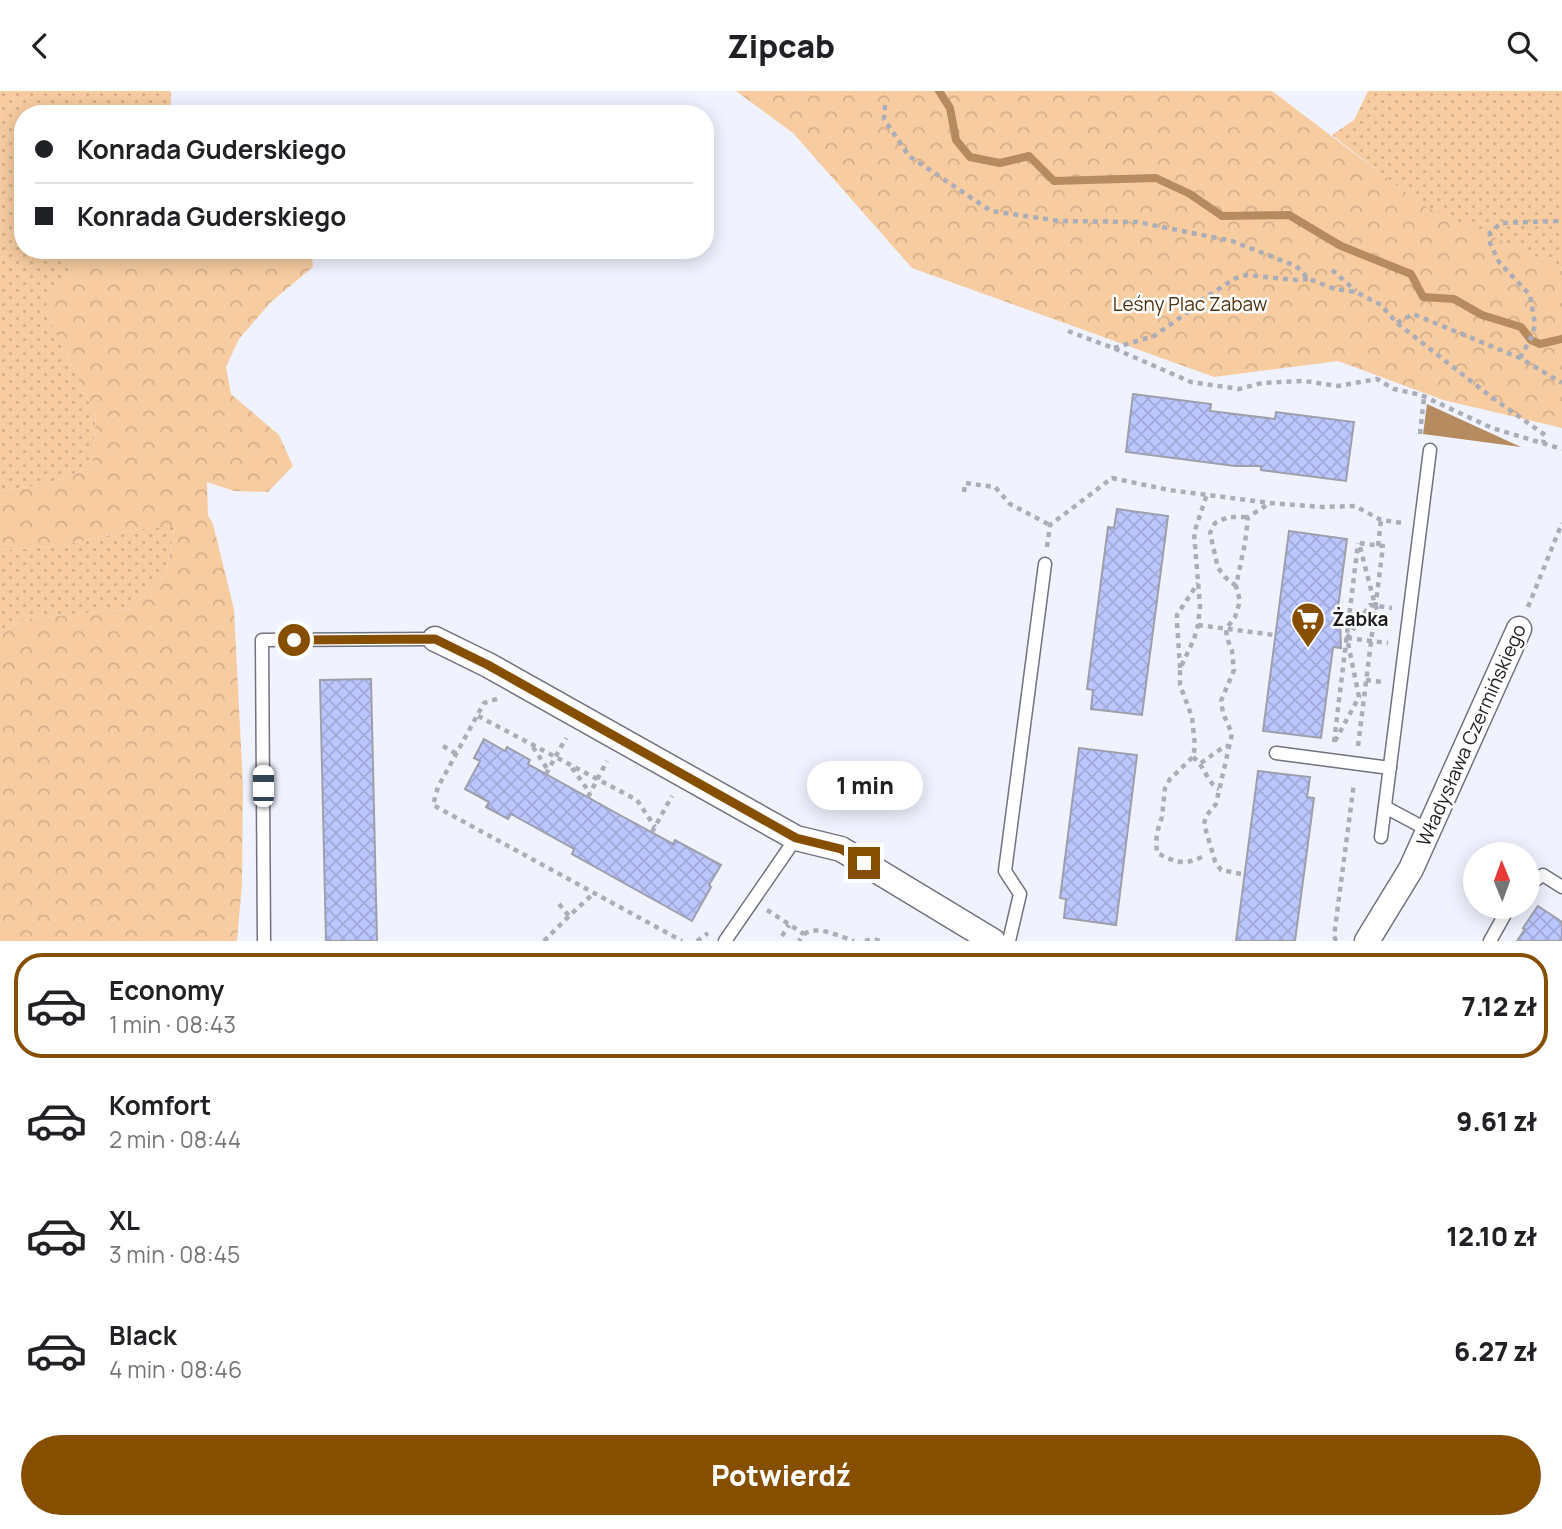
<!DOCTYPE html>
<html lang="pl">
<head>
<meta charset="utf-8">
<style>
  body { margin:0; font-family:Manrope,sans-serif; background:#f6f6f6; color:#202124; height:100vh; display:flex; flex-direction:column; font-size:26px; white-space:nowrap }
  * { box-sizing:border-box; margin:0 }
  p { font-size:23px; color:#757577 }
  .icon { flex:none; width:38px; height:38px; fill:none; stroke:currentColor; stroke-width:2; stroke-linecap:round; stroke-linejoin:round }
  .map { position:relative; height:850px; overflow:hidden }
  .drawer { display:flex; flex-direction:column; background:#fff; flex:1 }
  .drawer>* { flex:none }
  .banner { position:absolute; left:14px; top:14px; width:700px; height:154px; border-radius:28px; box-shadow:0 4px 18px #0003; display:grid; align-content:center; height:154px; padding:0 21px; background:#fff }
  .needle { width:46px; rotate:359deg }
  .controls { position:absolute; left:1463px; top:751px; display:grid; gap:14px }
  .controls a { display:grid; place-items:center; width:77px; height:77px; border-radius:50%; background:#fff; box-shadow:0 4px 18px #0003; font-size:35px }
  .end { position:absolute; width:32px; height:32px; margin:-16px; border:9px solid #864f00; background:#fff; box-shadow:0 0 0 4px #fff }
  .from { border-radius:50% }
  .bubble { position:absolute; height:49px; border-radius:24px; background:#fff; box-shadow:0 4px 18px #0003; font-size:23px; font-weight:800; line-height:49px; text-align:center }
  .car { position:absolute; width:21px; height:42px; margin:-21px -10px; border-radius:9px; box-shadow:0 0 5px 2px #0007; background:linear-gradient(#fff 24%,#345 0 40%,#fff 0 76%,#345 0 86%,#fff 0) }
  .banner b { display:flex; align-items:center; gap:24px; height:66px; font-size:26px }
  .banner b+b { border-top:2px solid #e0e0e0 }
  .banner i { width:18px; height:18px; background:#202124 }
  ul { padding:12px 0 0; list-style:none }
  li { display:flex; align-items:center; gap:21px; height:105px; margin:0 14px 10px; padding:0 7px; border:4px solid transparent; border-radius:28px }
  li div { flex:1 }
  li b { display:block; font-size:26px }
  li em { font-style:normal; font-weight:800 }
  li.on { border-color:#864f00 }
  li>.icon { width:63px; height:63px; stroke-width:1.5 }
  .cta { display:flex; gap:14px; margin-top:auto; padding:14px 21px }
  .cta a { flex:1; height:80px; border-radius:42px; background:#864f00; color:#fff; font-size:28px; font-weight:800; line-height:80px; text-align:center }
  header { display:flex; justify-content:space-between; align-items:center; height:91px; padding:0 21px; background:#fff; font-size:32px; font-weight:800 }
  .map>svg:first-child { display:block }
  .grass { fill:url(#grass-dots) }
  .forest { fill:url(#forest-crowns) }
  .water { fill:#b68b60 }
  .lines { fill:none; stroke-linecap:round; stroke-linejoin:round }
  .stream { stroke:#b68b60; stroke-width:8 }
  .building { fill:url(#building-cross-hatch); stroke:#9d9faa; stroke-width:2 }
  .service-casing { stroke:#70727d; stroke-width:15 }
  .minor-casing { stroke:#70727d; stroke-width:27 }
  .path { stroke:#abadb7; stroke-width:4.5; stroke-dasharray:5 5; stroke-linecap:butt }
  .service { stroke:#fff; stroke-width:12 }
  .minor { stroke:#fff; stroke-width:24 }
  .route { stroke:#864f00; stroke-width:9 }
  .labels { text-anchor:middle; dominant-baseline:central; stroke-width:5; stroke-linejoin:round; paint-order:stroke }
  .park-label { font-size:19px; fill:#50320f; stroke:#fff }
  .poi-label { font-size:19px; font-weight:bold; fill:#1c1d21; stroke:#fff; text-anchor:start }
  .street-label { font-size:19px; fill:#1c1d21; stroke:#fff }
</style>
</head>
<body>
<header><svg class="icon" aria-label="back" viewBox="0 0 24 24"><path d="M15 5l-7 7 7 7"/></svg>Zipcab<svg class="icon" aria-label="search" viewBox="0 0 24 24"><circle cx="10" cy="10" r="6"/><path d="M15 15l6 6"/></svg></header>
<div class="map">
<svg width="1562" height="850" viewBox="0 0 1562 850">
  <defs>
    <pattern id="grass-dots" width="8" height="8" patternUnits="userSpaceOnUse" patternTransform="scale(1.75)"><rect width="8" height="8" fill="#f7cca1"/><path d="M2 2h.1M6 6h.1" fill="none" stroke="#d3af8a" stroke-width="1.8" stroke-linecap="round"/></pattern>
    <pattern id="forest-crowns" width="20" height="18" patternUnits="userSpaceOnUse" patternTransform="scale(1.75)"><rect width="20" height="18" fill="#f7cca1"/><path d="M2 6a3 3 0 1 1 6 0M12 15a3 3 0 1 1 6 0" fill="none" stroke="#d3af8a"/></pattern>
    <pattern id="building-cross-hatch" width="8" height="8" patternUnits="userSpaceOnUse" patternTransform="scale(1.75)"><rect width="8" height="8" fill="#bcc6fe"/><path d="M0 0l8 8M0 8l8-8" fill="none" stroke="#a1aad9"/></pattern>
  </defs>
  <rect width="100%" height="100%" fill="#f0f3ff"/>
  <g class="grass">
    <path d="M 0,0 L 171,0 L 171,23 L 23,23 L 23,159 L 71,159 L 71,178 L 44,218 L 96,325 L 92,376 L 44,394 L 0,400 Z"/>
    <path d="M 1368,0 L 1562,0 L 1562,177 L 1424,116 L 1332,44 L 1354,29 Z"/>
    <path d="M 175,434 L 166,483 L 129,518 L 23,528 L 0,545 L 0,459 L 54,456 L 133,439 Z"/>
  </g>
  <g class="forest">
    <path d="M 736,0 L 1272,0 L 1424,115 L 1562,177 L 1562,337 L 1443,309 L 1338,270 L 1214,286 L 912,177 L 793,42 Z"/>
    <path d="M 71,159 L 311,159 L 313,176 L 271,211 L 239,248 L 226,276 L 231,303 L 279,344 L 293,375 L 268,401 L 234,400 L 207,391 L 208,424 L 213,433 L 234,518 L 243,694 L 242,792 L 237,850 L 0,850 L 0,545 L 23,528 L 129,518 L 166,483 L 175,435 L 133,439 L 54,456 L 0,459 L 0,400 L 44,394 L 92,376 L 96,325 L 44,218 L 71,178 Z"/>
  </g>
  <path class="water" d="M 1427,313 L 1521,356 L 1423,343 Z"/>
  <g class="lines">
    <path class="stream" d="M 939,0 L 950,17 L 956,49 L 970,66 L 1000,72 L 1029,65 L 1054,90 L 1156,87 L 1190,103 L 1222,125 L 1289,124 L 1341,155 L 1411,183 L 1423,206 L 1454,208 L 1482,224 L 1521,236 L 1531,249 L 1540,253 L 1562,248"/>
  </g>
  <g class="building">
    <path d="M 1133,303 L 1211,313 L 1210,320 L 1275,328 L 1276,321 L 1354,331 L 1346,390 L 1261,379 L 1261,375 L 1235,375 L 1126,361 Z"/>
    <path d="M 1117,418 L 1168,425 L 1142,624 L 1091,618 L 1093,599 L 1087,598 L 1108,436 L 1114,437 Z"/>
    <path d="M 1289,440 L 1347,448 L 1337,524 L 1340,524 L 1341,557 L 1333,556 L 1321,647 L 1263,640 Z"/>
    <path d="M 371,588 L 377,850 L 326,850 L 320,589 Z"/>
    <path d="M 484,648 L 505,660 L 507,656 L 530,669 L 528,673 L 618,723 L 673,753 L 675,749 L 721,774 L 709,794 L 711,796 L 692,830 L 572,763 L 574,758 L 511,723 L 508,728 L 486,716 L 489,711 L 465,698 L 480,670 L 474,667 Z"/>
    <path d="M 1079,657 L 1137,664 L 1116,834 L 1064,827 L 1066,808 L 1060,807 Z"/>
    <path d="M 1258,680 L 1310,686 L 1307,706 L 1314,707 L 1295,850 L 1236,850 Z"/>
    <path d="M 1538,815 L 1562,831 L 1562,850 L 1517,850 L 1525,838 L 1523,837 Z"/>
  </g>
  <g class="lines">
    <g class="service-casing">
      <g id="service">
        <path d="M 1276,662 L 1390,677"/>
        <path d="M 1385,716 L 1428,739"/>
        <path d="M 1381,746 L 1430,359"/>
        <path d="M 1528,794 L 1543,784 L 1562,796"/>
        <path d="M 264,850 L 262,549 L 435,548"/>
        <path d="M 725,850 L 796,747"/>
        <path d="M 1009,850 L 1020,803 L 1005,780 L 1045,473"/>
        <path d="M 1490,850 L 1509,816"/>
      </g>
    </g>
    <g class="minor-casing">
      <g id="minor">
        <path d="M 435,548 L 488,574 L 796,747 L 841,758 L 993,850"/>
        <path d="M 1367,850 L 1411,778 L 1519,538"/>
      </g>
    </g>
    <g class="path">
      <path d="M 885,14 L 884,28 L 909,65 L 991,120 L 1060,130 L 1137,131 L 1232,150 L 1296,175 L 1309,188 L 1335,198 L 1356,201 L 1381,214 L 1397,232 L 1490,305 L 1545,344 L 1543,352"/>
      <path d="M 1332,179 L 1356,200"/>
      <path d="M 1397,232 L 1413,223 L 1520,267 L 1562,292"/>
      <path d="M 1068,240 L 1113,257 L 1191,291 L 1239,298 L 1262,292 L 1304,290 L 1338,295 L 1377,288 L 1394,298 L 1421,304 L 1492,337 L 1562,358"/>
      <path d="M 1114,257 L 1154,245 L 1191,219 L 1200,210 L 1236,187 L 1247,184 L 1296,189 L 1308,188"/>
      <path d="M 1520,267 L 1532,245 L 1535,233 L 1530,204 L 1499,171 L 1490,152 L 1490,142 L 1501,132 L 1557,130 L 1562,128"/>
      <path d="M 1420,343 L 1424,306"/>
      <path d="M 964,401 L 965,392 L 995,396 L 1010,413 L 1050,434"/>
      <path d="M 1378,455 L 1381,429"/>
      <path d="M 1047,456 L 1050,434 L 1112,387 L 1169,399 L 1270,412 L 1322,416 L 1355,415 L 1381,429 L 1403,432"/>
      <path d="M 1360,456 L 1375,514 L 1388,541"/>
      <path d="M 1236,495 L 1225,486 L 1218,477 L 1210,442 L 1215,432 L 1228,426 L 1248,426"/>
      <path d="M 1528,516 L 1562,432"/>
      <path d="M 1198,534 L 1274,544"/>
      <path d="M 1347,547 L 1388,552"/>
      <path d="M 1180,577 L 1177,531 L 1177,524 L 1198,492"/>
      <path d="M 1366,589 L 1383,591"/>
      <path d="M 497,608 L 484,612 L 438,696 L 433,714 L 682,850"/>
      <path d="M 478,625 L 637,709 L 655,736"/>
      <path d="M 1335,650 L 1359,606 L 1347,547 L 1370,514 L 1392,517"/>
      <path d="M 1334,651 L 1358,452"/>
      <path d="M 443,655 L 457,663"/>
      <path d="M 1358,655 L 1383,455 L 1358,452"/>
      <path d="M 533,656 L 548,679"/>
      <path d="M 1193,666 C 1205,675 1207,692 1219,698"/>
      <path d="M 1201,672 L 1225,655 L 1229,655"/>
      <path d="M 572,677 L 590,702"/>
      <path d="M 546,683 L 566,647"/>
      <path d="M 588,706 L 607,670"/>
      <path d="M 652,741 L 672,705"/>
      <path d="M 1202,766 C 1182,775 1176,771 1157,762 L 1156,751 L 1158,738 L 1162,726 L 1165,697 L 1170,688 L 1193,666 L 1195,655 L 1192,626 L 1180,594 L 1180,578 L 1194,548 L 1198,534 L 1200,515 L 1194,442 L 1207,403"/>
      <path d="M 1241,783 L 1221,779 L 1215,770 L 1204,733 L 1206,725 L 1216,713 L 1232,643 L 1223,622 L 1221,610 L 1234,579 L 1232,560 L 1227,547 L 1226,538 L 1235,526 L 1240,510 L 1236,495 L 1245,452 L 1248,426 L 1270,412"/>
      <path d="M 559,813 L 569,825 L 594,802"/>
      <path d="M 767,819 L 804,843 L 799,850"/>
      <path d="M 804,843 C 819,834 838,845 854,850"/>
      <path d="M 782,845 L 789,834"/>
      <path d="M 544,850 L 569,825"/>
      <path d="M 697,850 L 708,842"/>
      <path d="M 865,850 L 873,848 L 880,850"/>
      <path d="M 1336,850 L 1334,845 L 1354,692"/>
    </g>
    <use href="#service" class="service"/>
    <use href="#minor" class="minor"/>
  </g>
  <g class="lines">
    <path class="route" d="M 294,549 L 435,548 L 488,574 L 796,747 L 841,758 L 864,772"/>
  </g>
  <defs>
    <g id="supermarket-pin" transform="scale(1.75)"><path d="M0 17L-7.5 6A9.5 9.5 0 1 1 7.5 6Z" fill="#864f00" stroke="#fff"/><path d="M-6-5.5h2.5l.6 2H6L4.5 2H-2.5L-4.4-4H-6ZM-1.5 3.2a1.3 1.3 0 1 0 .1 0ZM3 3.2a1.3 1.3 0 1 0 .1 0Z" fill="#fff"/></g>
  </defs>
  <g fill-rule="evenodd">
    <use href="#supermarket-pin" x="1308" y="528"/>
  </g>
  <g class="labels">
    <g class="park-label">
      <text x="1190" y="213">Leśny Plac Zabaw</text>
    </g>
    <g class="poi-label">
      <text x="1332" y="528">Żabka</text>
    </g>
    <g class="street-label">
      <text transform="translate(1471 644) rotate(-66)">Władysława Czermińskiego</text>
    </g>
  </g>
</svg>
<div class="controls">
<a><svg class="needle" viewBox="-14 -14 28 28"><path d="M0-13l5 13h-10z" fill="#e53935"/><path d="M0 13l5-13h-10z" fill="#757577"/></svg></a>
</div>
<i class="end from" style="left:294px;top:549px"></i>
<i class="end" style="left:864px;top:772px"></i>
<div class="bubble" style="left:807px;top:670px;width:116px">1 min</div>
<i class="car" style="left:263px;top:695px;rotate:0deg"></i>
<div class="banner">
<b><i class="from"></i>Konrada Guderskiego</b>
<b><i></i>Konrada Guderskiego</b>
</div>
</div>
<section class="drawer">
<ul>
<li class="on"><svg class="icon" aria-label="car" viewBox="0 0 24 24"><path d="M5 17H2v-5l4-1 3-4h7l3 4 3 1v5h-3M9 17h6M6 11h13"/><circle cx="7" cy="17" r="2"/><circle cx="17" cy="17" r="2"/></svg><div><b>Economy</b><p>1 min · 08:43</p></div><em>7.12 zł</em></li>
<li><svg class="icon" aria-label="car" viewBox="0 0 24 24"><path d="M5 17H2v-5l4-1 3-4h7l3 4 3 1v5h-3M9 17h6M6 11h13"/><circle cx="7" cy="17" r="2"/><circle cx="17" cy="17" r="2"/></svg><div><b>Komfort</b><p>2 min · 08:44</p></div><em>9.61 zł</em></li>
<li><svg class="icon" aria-label="car" viewBox="0 0 24 24"><path d="M5 17H2v-5l4-1 3-4h7l3 4 3 1v5h-3M9 17h6M6 11h13"/><circle cx="7" cy="17" r="2"/><circle cx="17" cy="17" r="2"/></svg><div><b>XL</b><p>3 min · 08:45</p></div><em>12.10 zł</em></li>
<li><svg class="icon" aria-label="car" viewBox="0 0 24 24"><path d="M5 17H2v-5l4-1 3-4h7l3 4 3 1v5h-3M9 17h6M6 11h13"/><circle cx="7" cy="17" r="2"/><circle cx="17" cy="17" r="2"/></svg><div><b>Black</b><p>4 min · 08:46</p></div><em>6.27 zł</em></li>
</ul>
<div class="cta"><a>Potwierdź</a></div>
</section>
</body>
</html>
